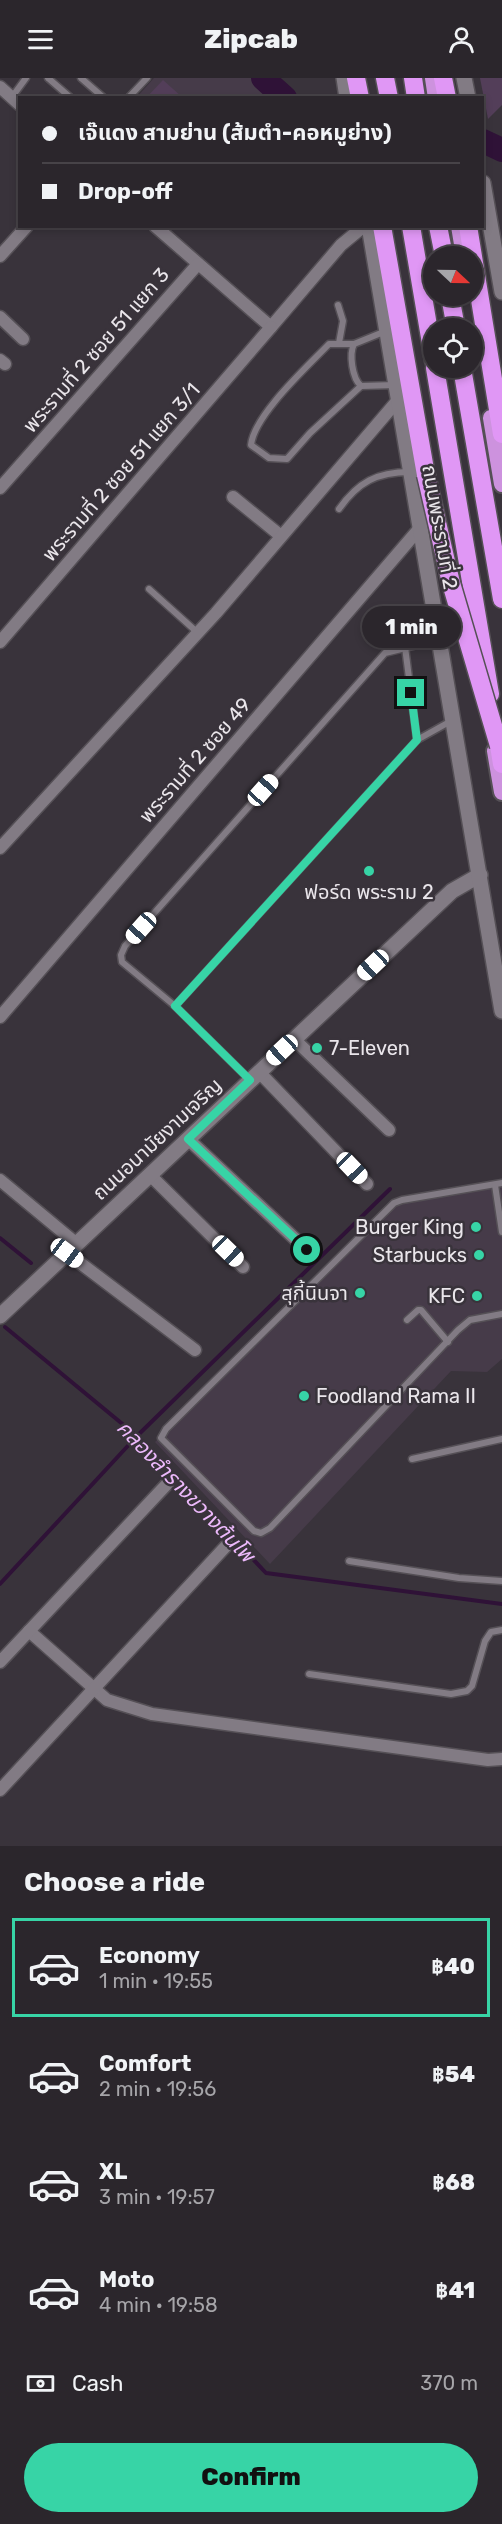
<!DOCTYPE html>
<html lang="en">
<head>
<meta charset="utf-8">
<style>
  body { margin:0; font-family:Rubik,"Noto Sans Thai",sans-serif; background:#332e34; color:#f1f3f6; height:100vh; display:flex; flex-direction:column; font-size:22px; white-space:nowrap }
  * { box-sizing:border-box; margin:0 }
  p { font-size:20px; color:#a6a5a9 }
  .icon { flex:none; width:33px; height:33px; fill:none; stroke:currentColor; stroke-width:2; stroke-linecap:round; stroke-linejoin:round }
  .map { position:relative; height:1768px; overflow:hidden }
  .sheet { display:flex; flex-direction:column; background:#2b262c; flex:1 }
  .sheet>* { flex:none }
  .top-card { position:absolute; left:18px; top:18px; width:466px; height:132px; border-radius:0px; box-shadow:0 3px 9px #0003,0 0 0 2px #474348; display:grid; align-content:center; height:132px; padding:0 24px; background:#2b262c }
  .needle { width:39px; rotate:112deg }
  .fabs { position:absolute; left:423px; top:168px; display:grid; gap:12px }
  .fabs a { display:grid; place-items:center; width:60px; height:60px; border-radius:50%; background:#2b262c; box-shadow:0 3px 9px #0003,0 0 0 2px #474348; font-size:30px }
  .end { position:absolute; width:27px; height:27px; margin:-14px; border:8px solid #37d4a6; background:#111; box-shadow:0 0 0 3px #111 }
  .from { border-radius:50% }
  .bubble { position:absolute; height:42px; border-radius:21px; background:#2b262c; box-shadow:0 3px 9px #0003,0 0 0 2px #474348; font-size:20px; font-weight:800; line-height:42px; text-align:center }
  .car { position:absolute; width:18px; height:36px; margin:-18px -9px; border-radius:8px; box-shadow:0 0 4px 2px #0007; background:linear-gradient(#fff 24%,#345 0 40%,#fff 0 76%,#345 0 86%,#fff 0) }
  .top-card b { display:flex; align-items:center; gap:21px; height:57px; font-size:22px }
  .top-card b+b { border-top:2px solid #474348 }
  .top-card i { width:15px; height:15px; background:#f1f3f6 }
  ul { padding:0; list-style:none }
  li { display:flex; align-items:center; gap:18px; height:99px; margin:0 12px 9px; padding:0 12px; border:3px solid transparent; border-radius:0px }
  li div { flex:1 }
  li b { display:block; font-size:22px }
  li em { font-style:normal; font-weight:800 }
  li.active { border-color:#37d4a6 }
  li>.icon { width:54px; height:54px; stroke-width:1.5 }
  h2 { padding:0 24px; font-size:27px; line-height:72px }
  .pay { display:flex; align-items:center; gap:15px; height:66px; padding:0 24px; font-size:22px }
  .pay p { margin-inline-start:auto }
  .cta { display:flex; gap:12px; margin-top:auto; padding:12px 24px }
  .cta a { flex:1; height:69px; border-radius:36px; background:#37d4a6; color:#111; font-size:24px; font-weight:800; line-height:69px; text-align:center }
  header { display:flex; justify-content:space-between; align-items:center; height:78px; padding:0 24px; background:#2b262c; font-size:27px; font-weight:800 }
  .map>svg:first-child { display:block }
  .built { fill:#463b49 }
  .grass { fill:#533e59 }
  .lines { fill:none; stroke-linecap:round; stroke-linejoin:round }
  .stream { stroke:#2f1237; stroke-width:4 }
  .river { stroke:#2f1237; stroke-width:24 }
  .service-casing { stroke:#555056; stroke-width:9 }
  .minor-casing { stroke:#555056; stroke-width:15 }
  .tertiary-casing { stroke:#555056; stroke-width:18 }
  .secondary-casing { stroke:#555056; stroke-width:18 }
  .trunk-casing { stroke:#555056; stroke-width:20 }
  .motorway-casing { stroke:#555056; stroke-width:21 }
  .service { stroke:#827b84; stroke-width:6 }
  .minor { stroke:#827b84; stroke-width:12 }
  .tertiary { stroke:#827b84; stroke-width:15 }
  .secondary { stroke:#827b84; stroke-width:15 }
  .trunk { stroke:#cd92de; stroke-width:16 }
  .motorway { stroke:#e097f5; stroke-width:18 }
  .motorway-bridge-casing { stroke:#555056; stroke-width:21; stroke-linecap:butt }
  .motorway-bridge { stroke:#e097f5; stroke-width:18 }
  .route { stroke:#37d4a6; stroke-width:8 }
  .poi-dot { fill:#37d4a6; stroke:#39333b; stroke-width:2 }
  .labels { text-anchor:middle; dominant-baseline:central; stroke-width:5; stroke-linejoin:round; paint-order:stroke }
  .street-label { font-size:20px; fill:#eae6eb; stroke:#39333b }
  .poi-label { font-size:20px; fill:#eae6eb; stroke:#39333b; text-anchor:end }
  .water-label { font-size:21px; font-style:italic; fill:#ecb9fb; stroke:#39333b }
</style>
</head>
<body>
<header><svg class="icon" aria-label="menu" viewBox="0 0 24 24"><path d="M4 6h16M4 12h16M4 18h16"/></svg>Zipcab<svg class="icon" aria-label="person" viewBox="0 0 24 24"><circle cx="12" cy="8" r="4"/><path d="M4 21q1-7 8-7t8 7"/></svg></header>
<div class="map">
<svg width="502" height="1768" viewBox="0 0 502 1768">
  <rect width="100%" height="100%" fill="#39333b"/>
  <g class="built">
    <path d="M 154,0 L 253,0 L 266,19 L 136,20 Z"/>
    <path d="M 502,1107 L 502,1281 L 487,1294 L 451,1293 L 270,1486 L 155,1364 L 398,1125 Z"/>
  </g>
  <g class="grass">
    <path d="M 480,0 L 502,0 L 502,27 L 488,41 Z"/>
    <path d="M 163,2 L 182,19 L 147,19 Z"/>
  </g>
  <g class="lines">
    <g class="stream">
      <path d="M 0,1160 L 31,1185"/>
      <path d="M 5,1249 L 137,1358 L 266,1495 L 502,1526"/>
      <path d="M 0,1506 L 137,1358 L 390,1111"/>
    </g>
    <g class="river">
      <path d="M 263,0 L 285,20"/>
      <path d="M 483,63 L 502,72"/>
    </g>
    <g class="service-casing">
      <g id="service">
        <path d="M 48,0 L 71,20"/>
        <path d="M 81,0 L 104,20"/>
        <path d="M 12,19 L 26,0"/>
        <path d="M 128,20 L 147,0"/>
        <path d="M 338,227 L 343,243 L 339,265"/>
        <path d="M 386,253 L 354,266 C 349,276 352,300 361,308 L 395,307"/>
        <path d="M 354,266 L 329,266 C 307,289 254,337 251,367 L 269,380 L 287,381 L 310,355 L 361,308"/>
        <path d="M 339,431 C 358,404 377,394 410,394"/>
        <path d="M 149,511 L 198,555"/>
        <path d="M 405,569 L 417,662"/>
        <path d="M 175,928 L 417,662 L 451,643"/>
        <path d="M 250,1002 L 175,928 L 122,884 L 121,877 L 125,868 L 385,575 L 438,562"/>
        <path d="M 502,1105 L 402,1122 L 394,1125 L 166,1351 L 161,1360 L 254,1453 L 261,1455 L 270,1450 L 458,1252 L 470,1242 L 502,1236"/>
        <path d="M 495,1107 L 502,1154"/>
        <path d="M 407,1242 L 418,1232 L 421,1232 L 448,1264"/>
        <path d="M 412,1381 L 502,1361"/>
        <path d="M 349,1483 L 459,1500 L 502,1503"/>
        <path d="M 309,1596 L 451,1616 L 467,1613 L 472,1608 L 485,1563 L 491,1554 L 502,1552"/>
      </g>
    </g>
    <g class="minor-casing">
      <g id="minor">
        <path d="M 0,9 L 20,27"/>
        <path d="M 155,148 L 271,249 L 341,167 L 364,148"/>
        <path d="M 0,178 L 27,148"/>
        <path d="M 0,239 L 23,261"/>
        <path d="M 0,282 L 5,286"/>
        <path d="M 0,410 L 198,186"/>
        <path d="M 233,419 L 281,458"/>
        <path d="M 0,564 L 271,249"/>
        <path d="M 0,770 L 216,535 L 398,322"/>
        <path d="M 0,939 L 419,451"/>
        <path d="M 294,961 L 389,1052"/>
        <path d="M 259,994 L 367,1106"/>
        <path d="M 188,1061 L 307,1172"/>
        <path d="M 150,1097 L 243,1189"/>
        <path d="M 0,1102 L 77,1166"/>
        <path d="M 67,1175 L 195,1272"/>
        <path d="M 29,1553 L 107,1622 L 152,1636 L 488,1682 L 502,1681"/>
        <path d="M 0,1584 L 167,1406"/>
        <path d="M 0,1712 L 227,1467"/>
      </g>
    </g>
    <g class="tertiary-casing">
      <path id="tertiary" d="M 0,1238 L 452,813 L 480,797"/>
    </g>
    <g class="secondary-casing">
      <g id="secondary">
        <path d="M 344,0 L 347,20"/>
        <path d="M 464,0 L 468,20"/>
        <path d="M 483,105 L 502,214"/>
        <path d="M 369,148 L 502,933"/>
      </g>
    </g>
    <g class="trunk-casing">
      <g id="trunk">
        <path d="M 433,0 L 436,20"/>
        <path d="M 459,148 L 464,178"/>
        <path d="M 491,340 L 502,406"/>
        <path d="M 495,673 L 502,714"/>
      </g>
    </g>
    <g class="motorway-casing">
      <g id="motorway">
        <path d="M 356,0 L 360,20"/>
        <path d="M 385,0 L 389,20"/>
        <path d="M 413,0 L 416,20"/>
        <path d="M 443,0 L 447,20"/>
        <path d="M 382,148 L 426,397"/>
        <path d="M 411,148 L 434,283"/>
        <path d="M 438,148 L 444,178"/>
        <path d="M 468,148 L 502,356"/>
        <path d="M 450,218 L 456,250"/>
        <path d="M 435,290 L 490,616"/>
        <path d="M 462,290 L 502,521"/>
        <path d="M 497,655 L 502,686"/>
      </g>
    </g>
    <use href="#service" class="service"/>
    <use href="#minor" class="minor"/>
    <use href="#tertiary" class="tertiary"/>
    <use href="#secondary" class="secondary"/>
    <use href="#trunk" class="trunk"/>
    <use href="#motorway" class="motorway"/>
    <g class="motorway-bridge-casing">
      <path id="motorway-bridge" d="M 426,397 L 451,505 L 499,668"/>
    </g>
    <use href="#motorway-bridge" class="motorway-bridge"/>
  </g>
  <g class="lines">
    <path class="route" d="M 307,1172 L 188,1061 L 250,1002 L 175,928 L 417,662 L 411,615"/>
  </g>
  <g class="poi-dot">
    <circle cx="369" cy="793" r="6"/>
    <circle cx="317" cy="970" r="6"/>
    <circle cx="476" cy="1149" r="6"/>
    <circle cx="479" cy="1177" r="6"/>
    <circle cx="360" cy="1215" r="6"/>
    <circle cx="477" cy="1218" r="6"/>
    <circle cx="304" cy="1318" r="6"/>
  </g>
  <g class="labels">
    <g class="street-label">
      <text transform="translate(96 272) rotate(-49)">พระรามที่ 2 ซอย 51 แยก 3</text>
      <text transform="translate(121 394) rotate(-49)">พระรามที่ 2 ซอย 51 แยก 3/1</text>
      <text transform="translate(440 449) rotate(80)">ถนนพระรามที่ 2</text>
      <text transform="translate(195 682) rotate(-49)">พระรามที่ 2 ซอย 49</text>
      <text transform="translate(157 1061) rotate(-43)">ถนนอนามัยงามเจริญ</text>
    </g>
    <g class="poi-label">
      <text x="369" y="814" text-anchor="middle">ฟอร์ด พระราม 2</text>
      <text x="329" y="970" text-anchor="start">7-Eleven</text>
      <text x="464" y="1149">Burger King</text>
      <text x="467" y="1177">Starbucks</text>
      <text x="348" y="1215">สุกี้นินจา</text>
      <text x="465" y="1218">KFC</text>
      <text x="316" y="1318" text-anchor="start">Foodland Rama II</text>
    </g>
    <g class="water-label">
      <text transform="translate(186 1413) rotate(46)">คลองลำรางขวางต้นโพ</text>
    </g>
  </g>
</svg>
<div class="fabs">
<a><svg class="needle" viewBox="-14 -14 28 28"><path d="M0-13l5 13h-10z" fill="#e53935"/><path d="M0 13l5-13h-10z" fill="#a6a5a9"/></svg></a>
<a><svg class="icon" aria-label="locate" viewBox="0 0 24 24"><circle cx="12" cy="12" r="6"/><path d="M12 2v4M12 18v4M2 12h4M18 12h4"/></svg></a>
</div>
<i class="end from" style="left:307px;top:1172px"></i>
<i class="end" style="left:411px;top:615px"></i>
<div class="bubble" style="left:362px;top:528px;width:99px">1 min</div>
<i class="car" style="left:263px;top:712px;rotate:42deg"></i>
<i class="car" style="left:141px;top:850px;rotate:222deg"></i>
<i class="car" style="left:373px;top:887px;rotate:227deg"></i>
<i class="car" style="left:282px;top:972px;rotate:227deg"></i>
<i class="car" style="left:352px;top:1090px;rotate:136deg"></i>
<i class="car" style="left:228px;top:1173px;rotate:134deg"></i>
<i class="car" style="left:67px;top:1175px;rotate:127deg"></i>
<div class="top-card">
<b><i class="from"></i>เจ๊แดง สามย่าน (ส้มตำ-คอหมูย่าง)</b>
<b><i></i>Drop-off</b>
</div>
</div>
<section class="sheet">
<h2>Choose a ride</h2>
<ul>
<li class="active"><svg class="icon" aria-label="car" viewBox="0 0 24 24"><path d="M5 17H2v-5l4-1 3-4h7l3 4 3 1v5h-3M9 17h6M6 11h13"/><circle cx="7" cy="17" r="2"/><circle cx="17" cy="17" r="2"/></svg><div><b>Economy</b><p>1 min · 19:55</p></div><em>฿40</em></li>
<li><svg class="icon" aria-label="car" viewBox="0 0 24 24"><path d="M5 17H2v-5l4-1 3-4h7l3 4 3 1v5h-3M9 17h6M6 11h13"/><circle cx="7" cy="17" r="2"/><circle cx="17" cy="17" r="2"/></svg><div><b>Comfort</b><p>2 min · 19:56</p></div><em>฿54</em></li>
<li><svg class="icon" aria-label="car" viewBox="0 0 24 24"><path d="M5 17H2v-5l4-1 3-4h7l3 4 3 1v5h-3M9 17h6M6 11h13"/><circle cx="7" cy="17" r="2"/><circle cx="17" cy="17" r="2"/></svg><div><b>XL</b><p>3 min · 19:57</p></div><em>฿68</em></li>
<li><svg class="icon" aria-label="car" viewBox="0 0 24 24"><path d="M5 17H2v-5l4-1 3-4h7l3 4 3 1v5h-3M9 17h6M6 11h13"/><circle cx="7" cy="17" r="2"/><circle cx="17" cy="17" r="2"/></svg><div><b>Moto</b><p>4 min · 19:58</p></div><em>฿41</em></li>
</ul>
<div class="pay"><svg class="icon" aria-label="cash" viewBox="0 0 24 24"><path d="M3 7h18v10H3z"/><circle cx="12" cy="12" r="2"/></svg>Cash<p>370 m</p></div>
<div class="cta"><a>Confirm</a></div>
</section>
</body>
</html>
